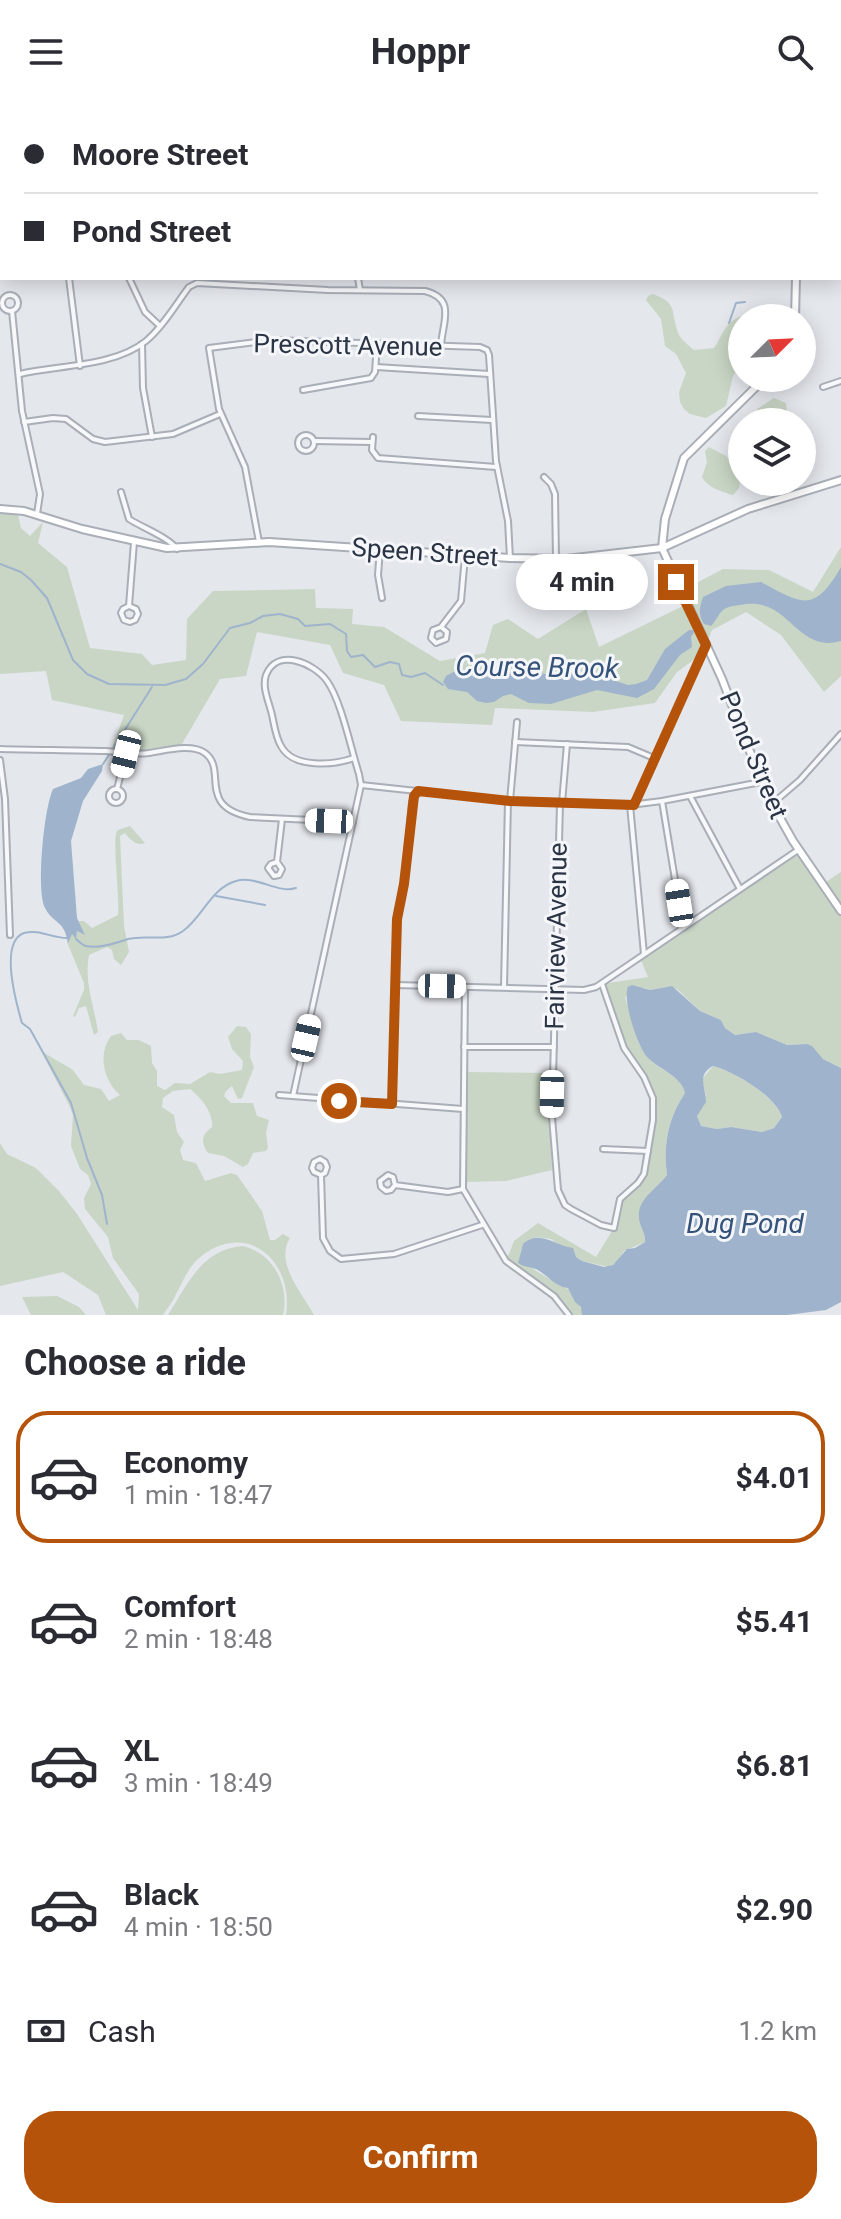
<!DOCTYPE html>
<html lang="en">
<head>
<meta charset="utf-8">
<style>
  body { margin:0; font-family:Roboto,sans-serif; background:#f7f7f7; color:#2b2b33; height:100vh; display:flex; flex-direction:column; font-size:30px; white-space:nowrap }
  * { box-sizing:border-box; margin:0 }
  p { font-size:26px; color:#7c7c81 }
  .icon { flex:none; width:44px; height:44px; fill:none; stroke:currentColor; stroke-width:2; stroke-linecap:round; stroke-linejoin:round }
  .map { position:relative; height:1211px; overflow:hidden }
  .details { display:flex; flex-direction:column; background:#fff; flex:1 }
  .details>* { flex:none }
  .hud { position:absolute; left:0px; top:0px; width:842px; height:176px; box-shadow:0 4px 20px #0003; display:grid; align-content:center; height:176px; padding:0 24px; background:#fff }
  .needle { width:52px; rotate:66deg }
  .controls { position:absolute; left:728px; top:200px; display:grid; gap:16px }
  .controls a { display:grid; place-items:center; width:88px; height:88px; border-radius:50%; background:#fff; box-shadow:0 4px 20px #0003; font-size:40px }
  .end { position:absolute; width:36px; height:36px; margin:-18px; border:10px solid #b45309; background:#fff; box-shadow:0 0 0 4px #fff }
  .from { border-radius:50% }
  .bubble { position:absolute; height:56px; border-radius:28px; background:#fff; box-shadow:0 4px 20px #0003; font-size:26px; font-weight:700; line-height:56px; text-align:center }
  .car { position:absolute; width:24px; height:48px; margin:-24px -12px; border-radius:10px; box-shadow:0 0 6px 2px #0007; background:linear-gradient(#fff 24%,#345 0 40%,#fff 0 76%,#345 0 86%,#fff 0) }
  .hud b { display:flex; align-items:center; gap:28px; height:76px; font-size:30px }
  .hud b+b { border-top:2px solid #e1e1e2 }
  .hud i { width:20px; height:20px; background:#2b2b33 }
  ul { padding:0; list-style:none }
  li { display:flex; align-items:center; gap:24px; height:132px; margin:0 16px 12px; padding:0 8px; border:4px solid transparent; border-radius:32px }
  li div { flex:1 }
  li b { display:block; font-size:30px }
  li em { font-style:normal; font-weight:700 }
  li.selected { border-color:#b45309 }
  li>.icon { width:72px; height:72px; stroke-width:1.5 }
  h2 { padding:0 24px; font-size:36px; line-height:96px }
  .pay { display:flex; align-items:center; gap:20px; height:88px; padding:0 24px; font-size:30px }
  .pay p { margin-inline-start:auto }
  .button { display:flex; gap:16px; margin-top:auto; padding:16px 24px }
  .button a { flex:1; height:92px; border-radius:32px; background:#b45309; color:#fff; font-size:32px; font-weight:700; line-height:92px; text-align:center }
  header { display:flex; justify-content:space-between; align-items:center; height:104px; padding:0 24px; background:#fff; font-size:36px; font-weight:700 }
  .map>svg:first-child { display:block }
  .green { fill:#c9d6c5 }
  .water { fill:#9fb4cc; fill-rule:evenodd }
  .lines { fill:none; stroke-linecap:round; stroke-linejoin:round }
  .stream { stroke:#9fb4cc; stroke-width:2 }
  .street-casing { stroke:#a9aeb7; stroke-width:8 }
  .secondary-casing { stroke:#a9aeb7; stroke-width:10 }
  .street { stroke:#f7f8fa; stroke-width:4 }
  .secondary { stroke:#fff; stroke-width:6 }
  .route { stroke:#b45309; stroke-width:10 }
  .labels { text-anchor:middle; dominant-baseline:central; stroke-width:6; stroke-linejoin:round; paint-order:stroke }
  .street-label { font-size:26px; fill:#2b3445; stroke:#f4f6f9 }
  .water-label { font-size:28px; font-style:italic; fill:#34527a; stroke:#f4f6f9 }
</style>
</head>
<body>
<header><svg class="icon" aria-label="menu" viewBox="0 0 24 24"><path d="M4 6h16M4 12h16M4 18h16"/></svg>Hoppr<svg class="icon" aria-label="search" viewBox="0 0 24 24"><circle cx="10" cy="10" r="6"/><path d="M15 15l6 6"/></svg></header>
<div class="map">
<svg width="841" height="1211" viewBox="0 0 841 1211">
  <rect width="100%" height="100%" fill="#e4e7ec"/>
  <g class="green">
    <path d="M 653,190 C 677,199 671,206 677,226 C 679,234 687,240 694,246 L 714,244 C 719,237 722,228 728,221 C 740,207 763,209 778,214 L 742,214 L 742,259 L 733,272 L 726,302 L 706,314 L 690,310 L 684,305 L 680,298 L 679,288 L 686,269 L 676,250 L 665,242 L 661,215 L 646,196 L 648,192 Z"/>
    <path d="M 774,294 L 786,299 L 788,318 L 759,318 L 757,305 Z"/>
    <path d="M 709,343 L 726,352 L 741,370 L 739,384 L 733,391 C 721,388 707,383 702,373 L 707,358 L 705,347 Z"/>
    <path d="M 0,405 L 17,406 L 21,424 L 30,432 L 43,418 L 38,439 L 67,463 L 90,544 L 142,550 L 152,561 L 186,556 L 187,515 L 213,487 L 315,485 L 316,504 L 353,505 L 352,520 L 384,523 L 440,557 L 485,549 L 493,521 L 508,515 L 538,535 L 586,505 L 599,543 L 689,499 L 683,486 L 723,465 L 769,466 L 813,488 L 841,443 L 841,572 L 824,588 L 781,531 L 746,508 L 712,526 L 703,549 L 677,568 L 655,599 L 593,608 L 495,604 L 492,621 L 401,617 L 384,581 L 343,569 L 330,541 L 257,528 L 246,572 L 220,575 L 179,645 L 139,650 L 111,647 L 124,611 L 52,596 L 46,567 L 0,570 Z"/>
    <path d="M 130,722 L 145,739 C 136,743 130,735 125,729 L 120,732 L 124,822 L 129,848 L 121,861 L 114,855 L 112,846 L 107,843 L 89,851 C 84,879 94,901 98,928 L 94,931 L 86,902 L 79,904 L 75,913 L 73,912 L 84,886 L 84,879 L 67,838 L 72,829 L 76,833 L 77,827 L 84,830 L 78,817 L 84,817 L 92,824 L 118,811 C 120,797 112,733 117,727 C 119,725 127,723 130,722 Z"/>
    <path d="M 798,746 L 823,780 L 841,768 L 841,964 L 823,955 L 807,940 L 787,941 L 756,928 L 735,931 L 725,924 L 721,916 L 700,907 L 677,885 L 666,883 L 650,886 L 644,884 L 625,893 C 631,912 635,938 648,954 C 659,967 681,971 685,989 C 668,1013 663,1041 667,1071 C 655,1089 628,1105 646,1130 L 645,1138 L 624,1147 L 617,1158 L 609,1163 L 582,1157 L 551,1135 L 536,1133 L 521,1146 L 520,1154 C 533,1167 553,1177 568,1185 C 574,1188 577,1199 582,1205 L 582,1211 L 573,1211 L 556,1189 L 507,1155 L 514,1137 L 538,1119 L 596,1153 L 614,1124 L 620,1095 L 642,1075 L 654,1000 L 644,973 L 627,950 L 602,880 L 648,873 L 640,854 Z"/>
    <path d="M 237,922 L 246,923 L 251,930 L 250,953 L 254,963 L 242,994 L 238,995 L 232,982 L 226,987 L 224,992 L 231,999 L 253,999 L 257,1012 L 269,1016 L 266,1029 L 268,1044 L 266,1047 L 253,1049 L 248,1060 L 243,1063 L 224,1052 L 208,1049 C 200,1038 202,1030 212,1023 C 214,1010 201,993 190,985 L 173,987 L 163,994 L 162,1003 L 174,1011 L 177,1028 L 184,1038 L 180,1046 L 183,1056 L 196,1059 L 205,1077 L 231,1069 L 237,1071 L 262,1107 L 270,1136 L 275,1136 L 283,1130 L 290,1134 C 274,1159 303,1190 314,1211 L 286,1211 C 294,1161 252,1117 204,1150 C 188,1162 185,1174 176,1190 C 173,1198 167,1204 163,1211 L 106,1211 L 98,1191 L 63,1168 L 0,1182 L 0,1039 L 7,1050 L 36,1064 L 59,1087 L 77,1110 L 138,1206 L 139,1190 L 113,1154 L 108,1133 L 85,1105 L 84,1094 L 91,1080 L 88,1071 L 80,1065 L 71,1042 L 73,1011 L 69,1001 L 41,947 L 73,966 L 84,981 L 101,985 L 109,997 L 120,991 C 104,977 97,951 111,932 L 121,929 L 127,936 L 139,936 L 151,942 L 152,959 L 157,967 L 157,982 L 165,986 L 175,979 L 190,980 L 210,968 L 220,970 L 242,966 L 243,957 L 232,945 L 228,933 Z"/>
    <path d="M 713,962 C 733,967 777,993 782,1013 L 774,1024 L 762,1028 L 731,1023 L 717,1025 L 701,1022 L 697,1012 L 706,991 L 702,975 Z"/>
    <path d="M 468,968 L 548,969 L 552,1066 L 506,1077 L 465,1078 Z"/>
    <path d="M 242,1142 C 273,1148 290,1182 283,1211 L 168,1211 C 188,1180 201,1146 242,1142 Z"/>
    <path d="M 57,1192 L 79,1203 L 86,1211 L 31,1211 L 22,1193 Z"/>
  </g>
  <g class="water">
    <path d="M 841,463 L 841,537 C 794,550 791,491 740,501 C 734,502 727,502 722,507 C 718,511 716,517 711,522 L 704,520 C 698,510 699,504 703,493 L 726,482 L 761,478 C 802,500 814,510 841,463 Z"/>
    <path d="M 689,526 L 693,526 L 694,528 L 691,533 L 692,543 L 680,551 L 654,585 L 637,594 L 597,586 L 551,600 L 529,599 L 511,590 L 503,592 L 494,598 L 486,599 L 477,597 L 467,588 L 448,585 L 443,578 L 446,572 L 457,566 L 474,573 L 487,573 L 520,565 L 550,571 L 589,568 L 628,581 L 636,580 L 647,576 L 665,545 Z"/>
    <path d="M 103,660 L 102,667 L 83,697 L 71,737 L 77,814 L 85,831 L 77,827 L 76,835 L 72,830 L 68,839 C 64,815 54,821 45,804 C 36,785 44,704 53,685 L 81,674 L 88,665 Z"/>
    <path d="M 632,881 L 650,886 L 672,882 L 700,907 L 721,916 L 725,924 L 735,931 L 756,928 L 787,941 L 807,940 L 812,942 L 823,955 L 841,964 L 841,1198 L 826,1206 L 787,1211 L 582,1211 L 581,1203 L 575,1198 L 568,1184 C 556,1183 548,1172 538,1166 C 530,1162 525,1164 518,1159 L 523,1140 C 541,1125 554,1142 573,1144 L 576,1153 L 582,1157 L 604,1163 L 613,1161 L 627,1145 L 635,1144 L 645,1138 C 646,1128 639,1123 639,1113 C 637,1095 658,1084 667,1071 C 663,1041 668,1014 685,989 C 681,972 660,966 648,954 C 638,944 622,896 628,883 ZM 713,962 C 733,967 776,992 782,1013 L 774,1024 L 762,1028 L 731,1023 L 717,1025 L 701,1022 L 697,1012 L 706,998 C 706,983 696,971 713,962 Z"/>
  </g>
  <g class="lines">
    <g class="stream">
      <path d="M 729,219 L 736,199 L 745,198"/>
      <path d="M 0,460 L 21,468 L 31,476 L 47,494 L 73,556 L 87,570 L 109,580 L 165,581 L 186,575 L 203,560 L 230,524 L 250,519 L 263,512 L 280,510 L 298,515 L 305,522 L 330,520 L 346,530 L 347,547 L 351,553 L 363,551 L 375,563 L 390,558 L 399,560 L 402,571 L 411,573 L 425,569 L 443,581"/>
      <path d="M 123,632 L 124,637 L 130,637"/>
      <path d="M 117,641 L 132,644 L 136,639"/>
      <path d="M 114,643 L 152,583"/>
      <path d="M 103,660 L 109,651"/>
      <path d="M 216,792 L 265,801"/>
      <path d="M 67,834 C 51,834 40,825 24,829 C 0,838 15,895 22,919 L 30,925 L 71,999 L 87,1054 L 102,1091 L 107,1120"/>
      <path d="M 76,835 C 78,837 84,842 86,842 C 99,845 116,839 128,835 C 146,830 167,839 183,827 C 202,814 211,784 236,777 C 257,771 277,790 296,784"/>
    </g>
    <g class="street-casing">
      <g id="street">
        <path d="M 141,2 L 146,2"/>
        <path d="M 296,2 L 298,0"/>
        <path d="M 361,2 L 362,0"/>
        <path d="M 479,2 L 480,0"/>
        <path d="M 568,2 L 570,0"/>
        <path d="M 650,2 L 652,0"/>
        <path d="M 69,174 L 80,262"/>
        <path d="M 129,174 L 145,208 L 159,221"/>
        <path d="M 358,174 L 360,186"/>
        <circle cx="10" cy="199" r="8"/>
        <path d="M 12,207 L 22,307 L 40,390 L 37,410"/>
        <path d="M 142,240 L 143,284 L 152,333"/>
        <path d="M 376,263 L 489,270"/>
        <path d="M 20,270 C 58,261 114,263 146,237 C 163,223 176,200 189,183 L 197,179 L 328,186 L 425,187 C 457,195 442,219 441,242"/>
        <path d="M 823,283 L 841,277"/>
        <path d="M 303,286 L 371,274 L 375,268 L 377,240"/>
        <path d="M 418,312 L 492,316"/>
        <path d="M 24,318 L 53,314 L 66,315 L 93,335 L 105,338 L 173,330 L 220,310"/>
        <circle cx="306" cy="339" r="8"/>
        <path d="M 373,333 L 372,346 L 378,354 L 496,363"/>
        <path d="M 314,337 L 372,338"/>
        <path d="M 544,373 L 551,380 L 555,390 L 556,455"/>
        <path d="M 121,388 L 129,415 C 143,424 168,433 177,445"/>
        <path d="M 259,438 L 245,363 L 219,305 L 209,244 L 271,236 L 480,243 L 487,246 L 489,251 L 496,357 L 508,417 L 510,454"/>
        <path d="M 380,445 L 378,471 L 382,494"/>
        <path d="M 540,455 L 541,483"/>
        <circle cx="543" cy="491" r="8"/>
        <path d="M 129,502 L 136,505 L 138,510 L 135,516 L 130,518 L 124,516 L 121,509 L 123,505 L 129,502 L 134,438"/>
        <path d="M 441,523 L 447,528 L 446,535 L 436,539 L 431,534 L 433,526 L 441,523 L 461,497 L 465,452"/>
        <path d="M 515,638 L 628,643 L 654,654"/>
        <path d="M 0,645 C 35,646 71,646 106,647 C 121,648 134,651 149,649 C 164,647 191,639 205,649 C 228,666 196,702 250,713 L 353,718"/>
        <path d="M 0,656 L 5,695 L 10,831"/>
        <path d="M 361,681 L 510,697 L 630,701 L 662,697 L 761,678"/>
        <circle cx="116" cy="692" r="7"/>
        <path d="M 117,685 L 126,650"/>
        <path d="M 690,692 L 740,785"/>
        <path d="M 510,697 L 517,618"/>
        <path d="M 662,697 L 683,824"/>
        <path d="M 560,699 L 552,1013 L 558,1086 L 565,1101 L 571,1105 L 601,1121 L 614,1124 L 620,1095 L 638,1079 L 644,1070 L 653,1016 L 653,994 L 644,973 L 624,944 L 602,880"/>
        <path d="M 562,699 L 567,640"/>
        <path d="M 772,700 L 800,676 L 841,630"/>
        <path d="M 630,701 L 644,850"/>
        <path d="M 634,701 L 706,542"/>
        <path d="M 277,758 L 271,760 L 268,764 L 274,772 L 279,771 L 282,765 L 277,758 L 282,715"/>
        <path d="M 395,881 L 584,886 L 596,883 L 798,746"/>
        <path d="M 465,883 L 463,1085 L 506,1157 L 554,1192 L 569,1211"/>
        <path d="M 504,883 L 508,697"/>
        <path d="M 464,943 L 554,943"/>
        <path d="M 279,991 L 463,1005"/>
        <path d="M 293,992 L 361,681 L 359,670 C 351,645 341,596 327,577 C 314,559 277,543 266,571 C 262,582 268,596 271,607 C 274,618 275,632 281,642 C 293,665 334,661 354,654"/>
        <path d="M 392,1000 L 397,815 L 405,772 L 412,698 L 418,687"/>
        <path d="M 603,1045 L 648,1047"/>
        <path d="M 321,1071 L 314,1068 L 312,1064 L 314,1058 L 320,1055 L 325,1058 L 327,1063 L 325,1069 L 321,1071 L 323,1134 L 330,1147 L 341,1155 L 394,1150 L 482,1121"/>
        <path d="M 395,1081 L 391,1086 L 386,1087 L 381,1083 L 380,1077 L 388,1071 L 393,1073 L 395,1081 L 448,1088 L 463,1085"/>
      </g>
    </g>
    <g class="secondary-casing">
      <g id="secondary">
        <path d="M 807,0 L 808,2"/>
        <path d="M 840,61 L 841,63"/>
        <path d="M 840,118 L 841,117"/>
        <path d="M 795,214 L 796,174"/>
        <path d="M 765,274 L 684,354 L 665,415 L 662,444 L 722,575 L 766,689 L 793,737 L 841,807"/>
        <path d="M 0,405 L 24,407 L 82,425 L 167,444 L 269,438 L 510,454 L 566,455 L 662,444 L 748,405 L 841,376"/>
      </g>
    </g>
    <use href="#street" class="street"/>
    <use href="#secondary" class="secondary"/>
  </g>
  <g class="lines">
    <path class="route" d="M 339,997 L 392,1000 L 397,815 L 404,780 L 414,692 L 418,687 L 510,697 L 634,701 L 706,541 L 676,478"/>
  </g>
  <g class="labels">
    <g class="street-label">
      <text transform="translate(348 241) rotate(1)">Prescott Avenue</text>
      <text transform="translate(425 448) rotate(4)">Speen Street</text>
      <text transform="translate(754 651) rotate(67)">Pond Street</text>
      <text transform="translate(556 832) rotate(-89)">Fairview Avenue</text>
    </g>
    <g class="water-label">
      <text transform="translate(537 563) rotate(1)">Course Brook</text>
      <text x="745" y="1119">Dug Pond</text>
    </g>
  </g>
</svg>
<div class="controls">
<a><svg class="needle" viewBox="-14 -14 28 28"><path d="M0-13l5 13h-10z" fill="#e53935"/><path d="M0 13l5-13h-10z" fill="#7c7c81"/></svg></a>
<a><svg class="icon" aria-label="layers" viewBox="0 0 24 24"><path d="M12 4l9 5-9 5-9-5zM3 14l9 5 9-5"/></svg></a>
</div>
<i class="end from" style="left:339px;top:997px"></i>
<i class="end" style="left:676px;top:478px"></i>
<div class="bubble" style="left:516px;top:450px;width:132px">4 min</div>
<i class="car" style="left:126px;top:650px;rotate:194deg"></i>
<i class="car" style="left:329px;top:717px;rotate:272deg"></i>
<i class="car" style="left:679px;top:799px;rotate:351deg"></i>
<i class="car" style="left:442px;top:882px;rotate:91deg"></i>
<i class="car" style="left:306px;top:934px;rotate:13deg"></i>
<i class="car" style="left:552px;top:990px;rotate:181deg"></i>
<div class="hud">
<b><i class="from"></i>Moore Street</b>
<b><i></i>Pond Street</b>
</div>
</div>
<section class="details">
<h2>Choose a ride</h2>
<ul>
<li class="selected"><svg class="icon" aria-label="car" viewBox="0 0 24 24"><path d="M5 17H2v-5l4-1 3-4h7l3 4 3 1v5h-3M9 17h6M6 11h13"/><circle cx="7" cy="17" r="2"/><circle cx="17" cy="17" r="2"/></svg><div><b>Economy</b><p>1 min · 18:47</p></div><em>$4.01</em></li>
<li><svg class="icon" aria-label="car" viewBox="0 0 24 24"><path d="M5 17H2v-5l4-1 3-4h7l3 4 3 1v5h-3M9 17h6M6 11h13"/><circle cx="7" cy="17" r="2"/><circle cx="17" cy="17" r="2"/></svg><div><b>Comfort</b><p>2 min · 18:48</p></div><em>$5.41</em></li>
<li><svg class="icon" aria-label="car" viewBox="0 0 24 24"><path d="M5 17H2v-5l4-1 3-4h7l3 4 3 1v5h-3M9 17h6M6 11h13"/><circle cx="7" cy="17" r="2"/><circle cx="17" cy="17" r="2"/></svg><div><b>XL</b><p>3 min · 18:49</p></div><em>$6.81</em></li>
<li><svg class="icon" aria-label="car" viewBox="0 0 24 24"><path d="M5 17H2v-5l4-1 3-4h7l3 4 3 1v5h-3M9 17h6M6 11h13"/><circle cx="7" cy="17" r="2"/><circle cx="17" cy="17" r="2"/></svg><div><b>Black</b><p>4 min · 18:50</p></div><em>$2.90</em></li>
</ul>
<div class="pay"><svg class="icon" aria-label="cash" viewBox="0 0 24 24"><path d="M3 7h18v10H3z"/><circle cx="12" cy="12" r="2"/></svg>Cash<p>1.2 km</p></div>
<div class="button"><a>Confirm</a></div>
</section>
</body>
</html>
